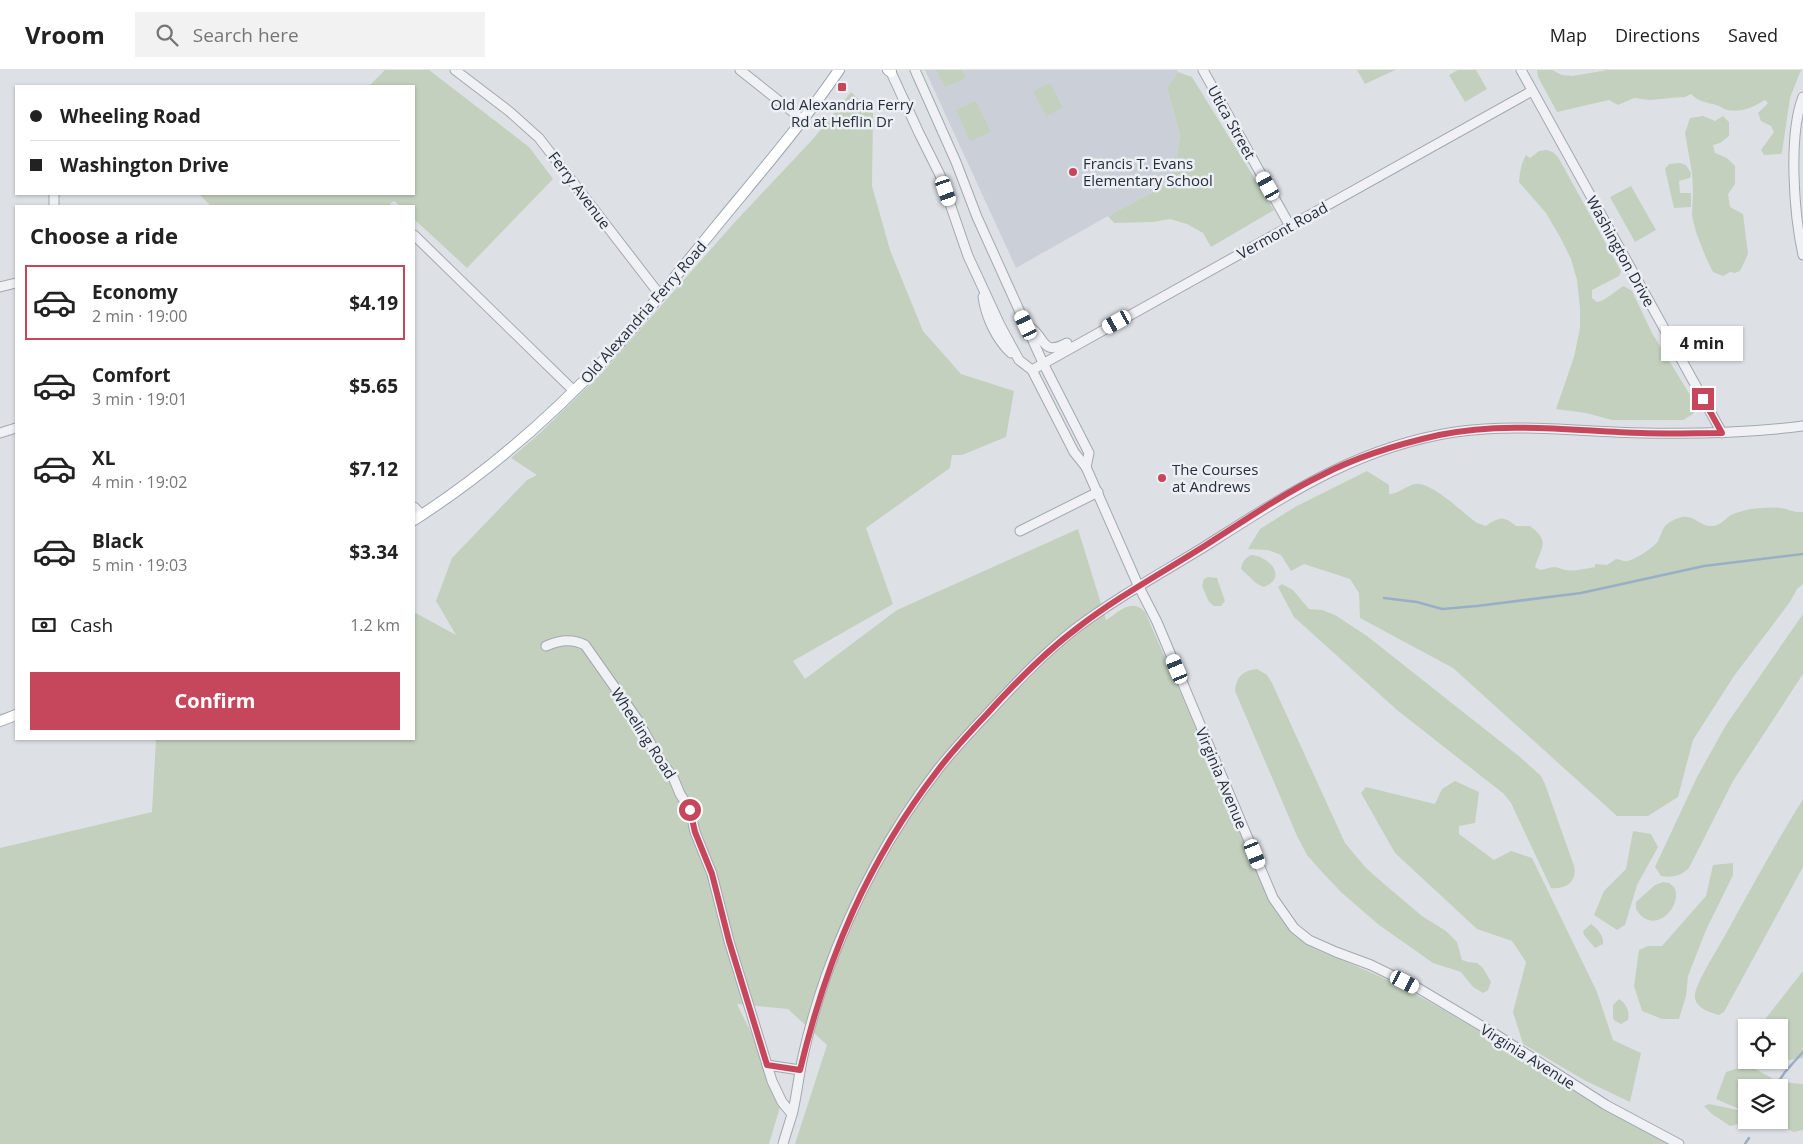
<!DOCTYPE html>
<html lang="en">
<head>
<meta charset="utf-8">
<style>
  body { margin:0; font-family:"Open Sans",sans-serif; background:#f2f2f2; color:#222; height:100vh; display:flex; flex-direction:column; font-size:19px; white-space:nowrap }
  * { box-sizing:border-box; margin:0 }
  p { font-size:16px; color:#767676 }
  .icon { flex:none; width:28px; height:28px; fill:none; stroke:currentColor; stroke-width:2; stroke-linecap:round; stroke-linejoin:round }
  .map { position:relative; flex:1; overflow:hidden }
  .side { position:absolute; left:15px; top:135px; width:400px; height:535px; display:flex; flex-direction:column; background:#fff; border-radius:0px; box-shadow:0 1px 4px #0004 }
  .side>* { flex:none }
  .guide { position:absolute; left:15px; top:15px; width:400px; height:110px; border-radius:0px; box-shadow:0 1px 4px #0004; display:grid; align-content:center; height:110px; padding:0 15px; background:#fff }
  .controls { position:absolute; left:1738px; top:949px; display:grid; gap:10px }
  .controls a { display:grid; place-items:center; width:50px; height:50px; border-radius:0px; background:#fff; box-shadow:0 1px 4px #0004; font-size:25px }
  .end { position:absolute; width:22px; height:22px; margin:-11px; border:6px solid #c6475b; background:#fff; box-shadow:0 0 0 2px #fff }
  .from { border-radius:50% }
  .bubble { position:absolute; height:35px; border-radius:0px; background:#fff; box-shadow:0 1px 4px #0004; font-size:16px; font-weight:700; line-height:35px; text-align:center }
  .car { position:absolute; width:15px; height:30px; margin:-15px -8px; border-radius:6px; box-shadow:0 0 4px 1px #0007; background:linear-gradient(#fff 24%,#345 0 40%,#fff 0 76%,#345 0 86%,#fff 0) }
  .guide b { display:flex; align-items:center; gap:18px; height:48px; font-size:19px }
  .guide b+b { border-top:1px solid #e0e0e0 }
  .guide i { width:12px; height:12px; background:#222 }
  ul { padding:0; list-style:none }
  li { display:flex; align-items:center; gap:15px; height:75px; margin:0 10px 8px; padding:0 5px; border:2px solid transparent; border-radius:0px }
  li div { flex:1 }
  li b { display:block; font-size:19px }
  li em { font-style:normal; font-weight:700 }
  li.selected { border-color:#c6475b }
  li>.icon { width:45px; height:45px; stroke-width:1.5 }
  h2 { padding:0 15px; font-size:22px; line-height:60px }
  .pay { display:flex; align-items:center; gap:12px; height:55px; padding:0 15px; font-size:19px }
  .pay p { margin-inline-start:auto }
  .action { display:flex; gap:10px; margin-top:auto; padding:10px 15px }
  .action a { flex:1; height:58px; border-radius:0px; background:#c6475b; color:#fff; font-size:20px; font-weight:700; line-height:58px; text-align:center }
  header { display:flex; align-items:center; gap:30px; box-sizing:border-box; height:70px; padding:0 25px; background:#fff; border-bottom:1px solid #e0e0e0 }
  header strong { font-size:24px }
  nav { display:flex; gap:28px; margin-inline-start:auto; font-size:18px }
  .search { width:350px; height:45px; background:#f2f2f2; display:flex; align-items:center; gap:12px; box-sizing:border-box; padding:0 18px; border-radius:0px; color:#767676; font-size:19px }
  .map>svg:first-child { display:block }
  .built { fill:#cbd0d8 }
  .green { fill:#c3d0be }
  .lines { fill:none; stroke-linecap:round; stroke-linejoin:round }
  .stream { stroke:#99afc5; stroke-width:2.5 }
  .minor-casing { stroke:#a3a8b0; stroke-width:11 }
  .major-casing { stroke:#9da5b1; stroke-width:12 }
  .minor { stroke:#eff1f5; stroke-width:9 }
  .major { stroke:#fff; stroke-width:10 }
  .route { stroke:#c6475b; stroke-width:6 }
  .poi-dot { fill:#c6475b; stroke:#eceff4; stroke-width:2 }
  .labels { text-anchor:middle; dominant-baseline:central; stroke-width:5; stroke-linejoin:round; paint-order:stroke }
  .poi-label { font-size:15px; fill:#272f3c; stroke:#eceff4; text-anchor:start }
  .street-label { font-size:15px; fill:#272f3c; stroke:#eceff4 }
</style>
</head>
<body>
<header>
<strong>Vroom</strong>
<div class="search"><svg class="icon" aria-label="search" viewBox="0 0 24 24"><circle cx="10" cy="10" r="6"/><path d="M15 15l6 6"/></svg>Search here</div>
<nav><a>Map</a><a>Directions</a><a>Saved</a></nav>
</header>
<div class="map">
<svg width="1803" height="1074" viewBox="0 0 1803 1074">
  <rect width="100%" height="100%" fill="#dde1e6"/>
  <path class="built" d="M 925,0 L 1177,0 L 1178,2 L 1167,17 L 1180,66 L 1176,91 L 1170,113 L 1108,146 L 1016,198 Z"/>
  <g class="green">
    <path d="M 385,0 L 429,0 L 529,77 L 553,109 L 467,198 L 414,149 L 414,136 L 400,136 L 394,131 L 388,136 L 211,136 L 199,124 L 414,124 L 414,16 L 369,16 Z"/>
    <path d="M 936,0 L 962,0 L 966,8 L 945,17 Z"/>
    <path d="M 1357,0 L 1395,0 L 1365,14 Z"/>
    <path d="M 1458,0 L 1476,0 L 1487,19 L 1465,32 L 1449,5 Z"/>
    <path d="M 1537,0 L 1552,0 L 1562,5 L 1572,6 L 1608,0 L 1801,0 L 1790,28 L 1782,82 L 1781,84 L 1764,85 L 1761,80 L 1774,62 L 1771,56 L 1761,51 L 1758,43 L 1768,33 L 1765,30 C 1754,37 1741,43 1727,40 C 1723,39 1720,36 1716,35 C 1706,32 1699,32 1691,24 L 1685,27 L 1671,28 L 1650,30 L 1634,28 L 1618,35 L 1609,30 L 1557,42 L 1538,7 Z"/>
    <path d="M 1178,2 L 1192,7 L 1274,140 L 1211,177 L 1203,163 L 1187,154 L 1170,149 L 1153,152 L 1114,153 L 1108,146 L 1170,113 L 1176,91 L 1180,66 L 1167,17 Z"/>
    <path d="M 1050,13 L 1063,38 L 1046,46 L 1033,21 Z"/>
    <path d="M 851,22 L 873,43 L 872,116 L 890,180 L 923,261 L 961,304 L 1014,321 L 1006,367 L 962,385 L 952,385 L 950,398 L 866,458 L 893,534 L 793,591 L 805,609 L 897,540 L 1078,459 L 1106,550 C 1118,543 1131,527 1145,542 L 1182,626 L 1268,828 C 1280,850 1294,867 1315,879 C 1344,891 1374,903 1402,917 C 1493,965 1576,1026 1668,1074 L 795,1074 L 827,975 L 788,939 L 737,934 L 783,1027 L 769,1074 L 0,1074 L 0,778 L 152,742 L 156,669 L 414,669 L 414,542 L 456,565 L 436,531 L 452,488 L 527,410 L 537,405 L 511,388 L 540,363 L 602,303 L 734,153 L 813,69 Z"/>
    <path d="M 976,31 L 991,62 L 970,71 L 956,40 Z"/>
    <path d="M 1703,46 L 1715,51 L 1723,46 L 1729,52 L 1729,66 L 1720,73 L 1713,75 L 1715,83 L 1727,88 L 1735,96 L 1735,114 L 1728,124 L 1730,137 L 1743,144 L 1748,184 L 1740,201 L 1735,203 L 1730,202 L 1723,206 L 1713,202 L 1706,188 L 1696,162 L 1692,146 L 1693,121 L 1692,103 L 1685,63 L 1690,48 Z"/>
    <path d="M 1546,80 L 1553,82 L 1558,87 L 1621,201 L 1619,206 L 1592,220 L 1592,228 L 1597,232 C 1605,231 1616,220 1624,216 L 1632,221 L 1652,263 L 1695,333 L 1693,344 L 1683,350 L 1612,350 L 1586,343 L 1556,339 L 1574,287 L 1580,258 L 1580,238 L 1577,210 L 1571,189 L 1560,167 L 1546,143 L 1519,112 C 1520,102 1521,94 1526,85 L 1530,88 L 1539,81 Z"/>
    <path d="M 1680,93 L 1686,95 L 1691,103 L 1690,108 L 1679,111 L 1680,123 L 1691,123 L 1691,137 L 1674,138 L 1665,99 L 1669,94 Z"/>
    <path d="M 1631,116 L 1656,160 L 1635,172 L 1610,127 Z"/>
    <path d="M 1367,401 L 1386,413 L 1389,415 L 1389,424 C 1399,424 1405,416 1415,414 C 1431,411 1463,443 1477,453 L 1486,456 C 1499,447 1504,446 1516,456 L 1530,456 C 1551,472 1541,477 1535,497 C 1542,503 1547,497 1554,497 C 1558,497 1562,500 1566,500 C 1576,502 1586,498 1595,497 L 1595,494 L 1607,495 L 1616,489 C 1620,489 1623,492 1627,491 C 1633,491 1656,476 1658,471 C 1664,459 1662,455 1676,449 C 1694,441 1698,457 1712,456 C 1721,456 1724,449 1731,445 C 1735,443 1742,441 1746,440 C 1756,438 1771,437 1781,438 C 1788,439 1795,443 1803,442 L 1803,514 L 1797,519 L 1790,532 L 1734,606 L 1693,670 L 1678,727 L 1648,746 L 1617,746 L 1453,598 L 1360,548 L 1359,523 L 1350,509 L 1304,494 L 1291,501 L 1281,485 L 1268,480 L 1248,479 L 1260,459 L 1295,437 Z"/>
    <path d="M 1251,485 C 1269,486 1289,508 1263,517 L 1256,513 L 1241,499 C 1242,492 1245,488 1251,485 Z"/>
    <path d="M 1208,507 L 1217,508 L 1225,531 L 1221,536 L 1214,536 L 1209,532 L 1202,516 L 1204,509 Z"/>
    <path d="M 1282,514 L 1293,520 L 1309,539 L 1322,540 L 1335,545 L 1367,566 L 1520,687 L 1541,706 L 1545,714 L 1574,796 C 1578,812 1565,820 1551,818 L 1511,733 L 1504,724 L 1397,640 L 1294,547 L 1278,517 Z"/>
    <path d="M 1803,544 L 1803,604 L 1733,711 L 1689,798 C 1680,806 1673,808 1661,806 L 1655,797 L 1697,707 L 1726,655 Z"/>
    <path d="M 1257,599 L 1267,605 L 1272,613 L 1345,773 L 1366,798 L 1383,813 L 1422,846 L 1446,861 L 1457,872 L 1462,890 L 1468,892 L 1477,893 L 1483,898 L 1491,912 L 1488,920 L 1483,923 L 1473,917 L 1461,902 L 1433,893 L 1379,855 L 1342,823 L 1322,802 L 1307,785 L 1297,766 L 1235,621 C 1236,607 1243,600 1257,599 Z"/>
    <path d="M 1455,711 L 1479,722 L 1475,753 L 1459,756 L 1459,764 L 1494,790 L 1511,781 L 1532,788 L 1597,922 L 1613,970 L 1641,983 L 1630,1032 L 1584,1010 L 1523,974 L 1513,942 L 1526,892 L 1512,871 L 1477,859 L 1395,783 L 1361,723 L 1366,717 L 1435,734 L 1442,719 Z"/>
    <path d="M 1803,729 L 1803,797 L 1724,942 L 1719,945 C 1709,942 1693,937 1695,924 C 1697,912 1716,881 1723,869 C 1749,822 1775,774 1803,729 Z"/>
    <path d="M 1633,761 L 1651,764 L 1658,777 L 1637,815 L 1625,855 L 1617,860 L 1594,845 L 1604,821 L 1626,799 Z"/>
    <path d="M 1733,793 L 1733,805 L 1706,860 L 1688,906 L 1686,926 L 1679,949 L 1662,949 L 1642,941 L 1634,916 L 1639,880 L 1648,876 L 1662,876 L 1706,826 L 1713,795 Z"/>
    <path d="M 1663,812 L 1669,813 L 1674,817 C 1675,819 1676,822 1676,824 C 1677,839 1659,858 1644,848 C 1641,846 1638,842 1636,839 L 1636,832 L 1655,815 Z"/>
    <path d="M 1591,854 C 1597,858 1604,866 1603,874 L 1595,878 L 1584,865 L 1583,861 Z"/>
    <path d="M 1803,901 L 1803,988 L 1789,990 L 1779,986 L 1779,958 L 1759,957 Z"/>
    <path d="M 1619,929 C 1626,933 1630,942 1628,950 L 1621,954 L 1615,951 L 1613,948 L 1613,935 Z"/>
    <path d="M 1748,995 L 1779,1012 L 1803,1014 L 1803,1060 L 1794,1062 L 1764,1050 L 1779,1050 L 1779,1018 L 1746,1018 L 1746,1042 L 1716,1029 L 1726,1002 Z"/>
    <path d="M 1709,1034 L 1738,1040 L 1744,1048 L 1738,1054 L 1730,1056 L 1712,1044 L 1704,1036 Z"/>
  </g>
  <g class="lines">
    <g class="stream">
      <path d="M 1384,528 L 1417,532 L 1442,539 L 1477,536 L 1581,523 L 1704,496 L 1803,484"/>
      <path d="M 1774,1018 L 1785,1002 L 1803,982"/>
      <path d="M 1745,1074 L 1749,1068"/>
    </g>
    <g class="minor-casing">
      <g id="minor">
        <path d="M 455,0 L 510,42 L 539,68 L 660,225"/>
        <path d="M 740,0 L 803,50"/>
        <path d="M 890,0 L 919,63 L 940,105 L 968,186 L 1000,255 L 1019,290 L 1032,300 L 1074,382 L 1086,397 L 1138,515 L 1157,552 L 1273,828 L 1294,858 L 1309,870 L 1336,882 L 1371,895 L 1418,918 L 1495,964 L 1606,1035 L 1679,1074"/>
        <path d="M 915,0 L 956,92 L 977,147 L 1043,293 L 1089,383 L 1086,397"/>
        <path d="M 1203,0 L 1290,156"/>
        <path d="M 1521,0 L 1722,363"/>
        <path d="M 1803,27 C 1788,65 1794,144 1803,185"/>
        <path d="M 54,136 L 54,124"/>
        <path d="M 414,165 L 574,321"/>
        <path d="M 0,217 L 16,213"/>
        <path d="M 983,227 C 986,247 996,269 1011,283"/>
        <path d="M 1031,258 C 1046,269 1042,286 1067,273"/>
        <path d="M 1032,300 L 1532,21"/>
        <path d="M 0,363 L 16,358"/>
        <path d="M 414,437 L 422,445"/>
        <path d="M 1020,461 L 1098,422"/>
        <path d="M 546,576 C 559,570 572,568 585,575 L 637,649 L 658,687 L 673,707 L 680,724 L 690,739 L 695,762 L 712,804 L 729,871 L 772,1011 L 782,1032 L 792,1044"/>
        <path d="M 767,995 L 800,1000"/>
        <path d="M 783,1074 C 786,1063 790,1052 793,1041 C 797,1023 799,1004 803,986 C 809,959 817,932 826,906 C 853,831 890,761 939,698 C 955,678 972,660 990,641 C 1017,612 1043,584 1075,559 C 1116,528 1160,504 1204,477 C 1286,425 1357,377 1455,362 C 1519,353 1580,362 1643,363 C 1696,364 1750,363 1803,356"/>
      </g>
    </g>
    <g class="major-casing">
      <g id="major">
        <path d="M 888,0 L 891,2"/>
        <path d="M 414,450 C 484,405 552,346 609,285 C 647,243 682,198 718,154 C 759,104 802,54 839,0"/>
        <path d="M 0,651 L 16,645"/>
      </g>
    </g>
    <use href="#minor" class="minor"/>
    <use href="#major" class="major"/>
  </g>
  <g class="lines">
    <path class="route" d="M 690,740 L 695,762 L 712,804 L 729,871 L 767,995 L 800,1000 C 827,888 867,792 938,700 C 953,680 970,662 987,644 C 1015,613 1043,584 1076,559 C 1117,527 1162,503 1206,475 C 1244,451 1281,425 1322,405 C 1358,386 1399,374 1439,365 C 1507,351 1574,361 1642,363 C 1669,364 1696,363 1722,363 L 1703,329"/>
  </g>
  <g class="poi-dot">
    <rect x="837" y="12" width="10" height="10" rx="2.5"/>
    <circle cx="1073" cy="102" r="5"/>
    <circle cx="1162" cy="408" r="5"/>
  </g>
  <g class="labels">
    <g class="poi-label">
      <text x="842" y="34" text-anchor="middle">Old Alexandria Ferry<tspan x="842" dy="17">Rd at Heflin Dr</tspan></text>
      <text x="1083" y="93">Francis T. Evans<tspan x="1083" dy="17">Elementary School</tspan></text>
      <text x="1172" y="399">The Courses<tspan x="1172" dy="17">at Andrews</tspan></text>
    </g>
    <g class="street-label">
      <text transform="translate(1232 52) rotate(61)">Utica Street</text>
      <text transform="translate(580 120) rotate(53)">Ferry Avenue</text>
      <text transform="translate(1282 160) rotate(-29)">Vermont Road</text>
      <text transform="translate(1621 181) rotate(61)">Washington Drive</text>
      <text transform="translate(643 242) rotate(-49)">Old Alexandria Ferry Road</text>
      <text transform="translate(644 663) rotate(57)">Wheeling Road</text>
      <text transform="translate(1222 708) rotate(67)">Virginia Avenue</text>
      <text transform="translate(1528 986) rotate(32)">Virginia Avenue</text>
    </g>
  </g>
</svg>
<div class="controls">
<a><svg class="icon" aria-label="locate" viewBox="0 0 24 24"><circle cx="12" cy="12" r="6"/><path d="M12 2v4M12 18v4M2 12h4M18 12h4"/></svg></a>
<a><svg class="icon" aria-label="layers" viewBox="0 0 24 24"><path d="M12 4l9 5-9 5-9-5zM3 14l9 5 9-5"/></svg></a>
</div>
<i class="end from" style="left:690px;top:740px"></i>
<i class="end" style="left:1703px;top:329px"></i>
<div class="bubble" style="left:1661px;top:256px;width:82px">4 min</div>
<i class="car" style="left:1268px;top:116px;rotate:331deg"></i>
<i class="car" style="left:946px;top:121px;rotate:161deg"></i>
<i class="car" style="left:1117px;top:252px;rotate:241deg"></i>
<i class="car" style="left:1026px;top:255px;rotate:335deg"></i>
<i class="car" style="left:1177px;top:599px;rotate:337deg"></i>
<i class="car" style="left:1255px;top:784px;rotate:158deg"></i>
<i class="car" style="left:1405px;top:912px;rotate:117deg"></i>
<div class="guide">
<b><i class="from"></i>Wheeling Road</b>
<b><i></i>Washington Drive</b>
</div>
<section class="side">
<h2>Choose a ride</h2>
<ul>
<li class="selected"><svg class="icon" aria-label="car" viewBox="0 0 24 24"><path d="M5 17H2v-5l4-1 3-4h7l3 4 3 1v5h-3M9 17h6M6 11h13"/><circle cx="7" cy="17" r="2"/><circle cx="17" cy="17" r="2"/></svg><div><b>Economy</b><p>2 min · 19:00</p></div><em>$4.19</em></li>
<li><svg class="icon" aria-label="car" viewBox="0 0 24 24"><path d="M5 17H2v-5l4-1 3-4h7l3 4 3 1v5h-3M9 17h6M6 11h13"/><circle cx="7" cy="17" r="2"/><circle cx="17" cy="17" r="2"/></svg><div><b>Comfort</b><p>3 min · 19:01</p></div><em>$5.65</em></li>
<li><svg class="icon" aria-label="car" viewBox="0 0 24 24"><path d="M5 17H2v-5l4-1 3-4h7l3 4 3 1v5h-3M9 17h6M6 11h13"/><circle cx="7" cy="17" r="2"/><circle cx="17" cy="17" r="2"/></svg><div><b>XL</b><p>4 min · 19:02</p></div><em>$7.12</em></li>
<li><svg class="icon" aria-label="car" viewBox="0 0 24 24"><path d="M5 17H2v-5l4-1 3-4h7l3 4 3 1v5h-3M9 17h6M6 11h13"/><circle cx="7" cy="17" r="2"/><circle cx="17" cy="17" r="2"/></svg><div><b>Black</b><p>5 min · 19:03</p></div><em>$3.34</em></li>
</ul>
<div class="pay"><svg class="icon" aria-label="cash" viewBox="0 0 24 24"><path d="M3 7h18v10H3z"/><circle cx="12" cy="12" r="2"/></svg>Cash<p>1.2 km</p></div>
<div class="action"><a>Confirm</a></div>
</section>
</div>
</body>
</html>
